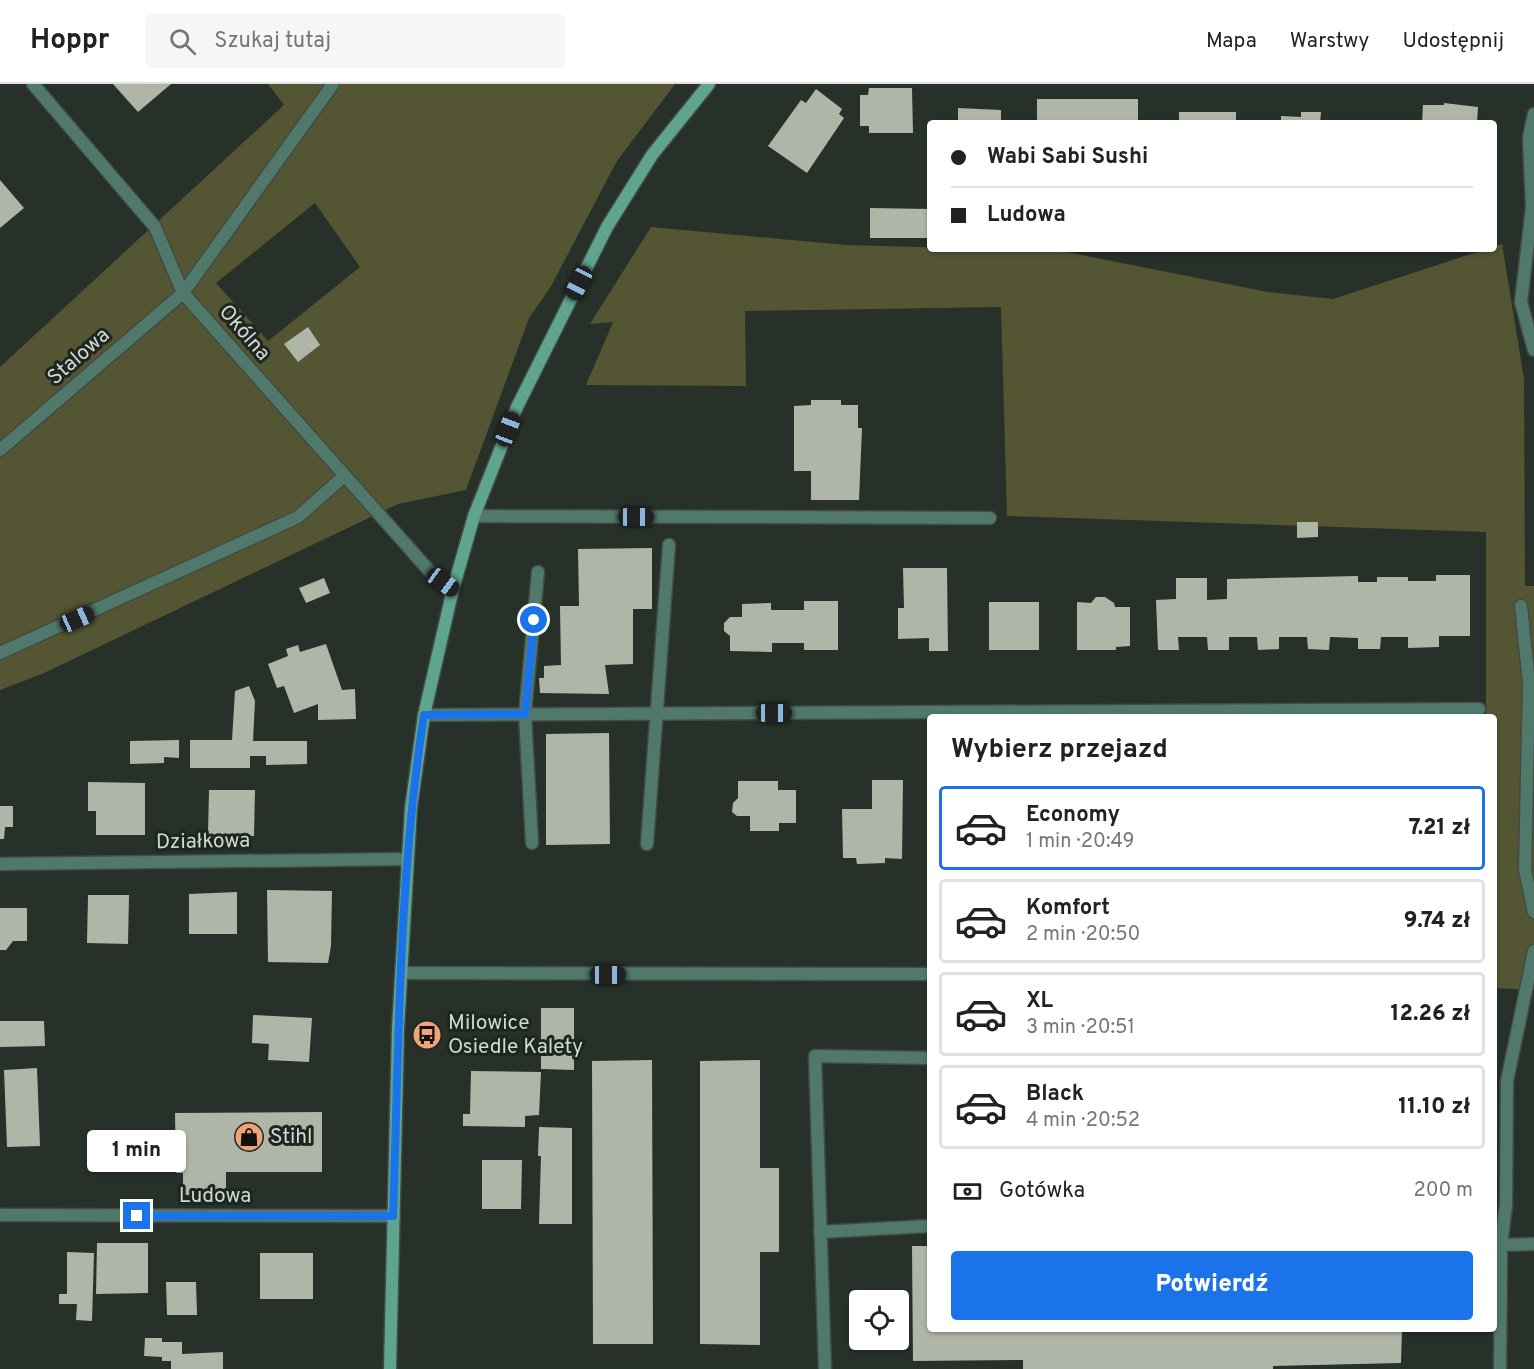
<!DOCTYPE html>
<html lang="pl">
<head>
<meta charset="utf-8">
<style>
  body { margin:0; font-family:Overpass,sans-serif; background:#f6f6f6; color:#222; height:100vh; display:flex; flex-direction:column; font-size:22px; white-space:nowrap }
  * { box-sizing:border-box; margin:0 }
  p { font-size:20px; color:#767676 }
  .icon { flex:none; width:33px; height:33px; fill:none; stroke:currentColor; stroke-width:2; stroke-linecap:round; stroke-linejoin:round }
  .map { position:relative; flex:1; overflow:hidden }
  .side { position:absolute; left:927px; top:630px; width:570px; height:618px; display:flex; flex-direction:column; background:#fff; border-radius:6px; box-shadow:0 2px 4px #0004 }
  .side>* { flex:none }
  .banner { position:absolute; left:927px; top:36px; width:570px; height:132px; border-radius:6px; box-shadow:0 2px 4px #0004; display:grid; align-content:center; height:132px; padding:0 24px; background:#fff }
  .fabs { position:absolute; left:849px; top:1206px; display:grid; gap:12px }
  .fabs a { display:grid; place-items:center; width:60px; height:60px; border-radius:6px; background:#fff; box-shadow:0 2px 4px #0004; font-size:30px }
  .end { position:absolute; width:27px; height:27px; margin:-14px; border:8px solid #1a73e8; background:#fff; box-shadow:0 0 0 3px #fff }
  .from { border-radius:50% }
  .bubble { position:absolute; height:42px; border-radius:6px; background:#fff; box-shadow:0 2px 4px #0004; font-size:20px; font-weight:800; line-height:42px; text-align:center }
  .car { position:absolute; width:18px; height:36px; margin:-18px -9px; border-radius:8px; box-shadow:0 0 4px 2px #0007; background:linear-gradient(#222 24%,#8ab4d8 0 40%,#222 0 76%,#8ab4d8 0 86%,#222 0) }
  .banner b { display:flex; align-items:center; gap:21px; height:57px; font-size:22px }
  .banner b+b { border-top:2px solid #e0e0e0 }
  .banner i { width:15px; height:15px; background:#222 }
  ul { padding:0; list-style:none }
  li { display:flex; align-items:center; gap:18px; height:84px; margin:0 12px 9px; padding:0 12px; border:3px solid #e0e0e0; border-radius:6px }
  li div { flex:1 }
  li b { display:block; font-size:22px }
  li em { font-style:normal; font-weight:800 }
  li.selected { border-color:#1a73e8 }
  li>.icon { width:54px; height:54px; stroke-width:1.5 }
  h2 { padding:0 24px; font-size:27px; line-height:72px }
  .pay { display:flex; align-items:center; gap:15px; height:66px; padding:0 24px; font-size:22px }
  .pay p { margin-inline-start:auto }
  .cta { display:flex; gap:12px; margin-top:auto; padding:12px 24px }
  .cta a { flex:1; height:69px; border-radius:6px; background:#1a73e8; color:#fff; font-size:24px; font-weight:800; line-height:69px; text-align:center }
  header { display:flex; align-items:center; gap:36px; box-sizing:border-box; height:84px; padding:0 30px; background:#fff; border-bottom:2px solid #e0e0e0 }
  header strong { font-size:28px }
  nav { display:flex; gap:33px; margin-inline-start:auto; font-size:21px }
  .search { width:420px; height:54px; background:#f6f6f6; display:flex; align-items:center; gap:15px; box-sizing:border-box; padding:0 21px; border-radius:6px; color:#767676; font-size:22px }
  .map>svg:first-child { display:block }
  .green { fill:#545532; fill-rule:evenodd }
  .building { fill:#afb6a8 }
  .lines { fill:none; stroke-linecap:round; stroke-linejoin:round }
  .lane-casing { stroke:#424c44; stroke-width:15 }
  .street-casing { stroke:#424c44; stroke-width:15 }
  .secondary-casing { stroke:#424c44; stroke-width:15 }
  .lane { stroke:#50796c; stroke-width:12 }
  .street { stroke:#50796c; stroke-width:12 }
  .secondary { stroke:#5fa48e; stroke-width:12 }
  .route { stroke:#1a73e8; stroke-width:8 }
  .labels { text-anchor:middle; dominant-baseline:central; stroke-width:6; stroke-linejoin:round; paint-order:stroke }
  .street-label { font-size:21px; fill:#d2d8d3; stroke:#1d271f }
  .poi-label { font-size:21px; fill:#d2d8d3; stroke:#1d271f; text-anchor:start }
</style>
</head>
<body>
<header>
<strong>Hoppr</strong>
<div class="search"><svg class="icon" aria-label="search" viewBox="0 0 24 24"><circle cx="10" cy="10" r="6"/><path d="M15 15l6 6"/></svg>Szukaj tutaj</div>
<nav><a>Mapa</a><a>Warstwy</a><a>Udostępnij</a></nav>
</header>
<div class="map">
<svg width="1534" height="1285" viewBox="0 0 1534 1285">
  <rect width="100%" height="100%" fill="#273129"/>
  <g class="green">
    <path d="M 268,0 L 675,0 L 617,77 L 550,204 L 529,234 L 466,406 L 398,420 L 42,590 L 0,606 L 0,283 L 284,21 ZM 315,119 L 360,183 L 268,257 L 216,199 Z"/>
    <path d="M 651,143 L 846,161 L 1061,167 L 1268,208 L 1333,215 L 1502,160 L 1524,295 L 1525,502 L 1534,502 L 1534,906 L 1494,904 L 1494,633 L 1486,633 L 1486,448 L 1007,432 L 1001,223 L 745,227 L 746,302 L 586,301 L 613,238 L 590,240 Z"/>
  </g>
  <g class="building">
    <path d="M 113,0 L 171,0 L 138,28 Z"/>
    <path d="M 869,4 L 912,4 L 913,49 L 869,49 L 869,42 L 860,42 L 860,11 L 868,11 Z"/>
    <path d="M 816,5 L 842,25 L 839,30 L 844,34 L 807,89 L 768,62 L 801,16 L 806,19 Z"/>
    <rect x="1037" y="15" width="101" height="24"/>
    <path d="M 1444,19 L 1478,23 L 1477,39 L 1422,39 L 1423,21 L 1444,21 Z"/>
    <path d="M 958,24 L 1001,26 L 1001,39 L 958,39 Z"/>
    <rect x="1179" y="28" width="57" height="11"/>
    <path d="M 1301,28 L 1321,28 L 1320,39 L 1281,39 L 1281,32 L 1301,33 Z"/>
    <path d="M 0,96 L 24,124 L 0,144 Z"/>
    <path d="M 870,124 L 930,125 L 930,154 L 870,154 Z"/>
    <path d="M 308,243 L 320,261 L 298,278 L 284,260 Z"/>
    <path d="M 811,316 L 841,316 L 841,321 L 858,321 L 858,344 L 862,344 L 859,416 L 811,416 L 811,387 L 794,387 L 794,322 L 811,321 Z"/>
    <path d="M 1297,438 L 1318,438 L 1318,453 L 1297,454 Z"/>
    <path d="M 652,464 L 652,525 L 633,525 L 633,580 L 605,581 L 609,610 L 540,609 L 539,594 L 544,594 L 544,582 L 561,581 L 560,522 L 579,522 L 578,465 Z"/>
    <path d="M 903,484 L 947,484 L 948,567 L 929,567 L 929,554 L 898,555 L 898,524 L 904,524 Z"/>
    <path d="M 1436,491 L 1470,491 L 1470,552 L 1439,552 L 1439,563 L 1408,564 L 1408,553 L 1381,553 L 1380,565 L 1358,565 L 1358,554 L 1330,553 L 1329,566 L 1308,565 L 1307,553 L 1279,553 L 1279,565 L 1258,566 L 1257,553 L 1229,553 L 1229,566 L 1208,566 L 1207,553 L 1178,553 L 1179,566 L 1158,566 L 1156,516 L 1176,515 L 1176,494 L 1207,494 L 1207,516 L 1227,515 L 1227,495 L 1358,492 L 1358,498 L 1377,498 L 1377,493 L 1408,493 L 1408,497 L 1436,497 Z"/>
    <path d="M 324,494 L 330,509 L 306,519 L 299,504 Z"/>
    <path d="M 1096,513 L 1105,513 L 1114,519 L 1115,523 L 1130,523 L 1130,562 L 1116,563 L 1116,566 L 1077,566 L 1077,518 L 1091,519 Z"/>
    <path d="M 804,517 L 838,517 L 838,566 L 804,566 L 804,559 L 772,559 L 772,568 L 730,567 L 730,552 L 724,547 L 724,539 L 730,533 L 742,533 L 742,520 L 771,519 L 771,526 L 804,526 Z"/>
    <rect x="989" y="518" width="50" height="48"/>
    <path d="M 326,560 L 342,606 L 355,605 L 356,635 L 318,636 L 318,620 L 294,629 L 284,602 L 277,604 L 268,580 L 288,572 L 286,565 L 298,561 L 300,568 Z"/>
    <path d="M 249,602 L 255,617 L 253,657 L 307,657 L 307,680 L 266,681 L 266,672 L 250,672 L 250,684 L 190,684 L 190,656 L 232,656 L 235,607 Z"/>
    <path d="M 609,649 L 610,760 L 546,761 L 546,650 Z"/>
    <path d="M 179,656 L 179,674 L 164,673 L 164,679 L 130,680 L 130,657 Z"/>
    <path d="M 872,696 L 903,696 L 902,775 L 885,774 L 885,779 L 857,780 L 856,774 L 843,774 L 842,725 L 872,725 Z"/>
    <path d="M 738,697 L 778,697 L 778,706 L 796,706 L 796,739 L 779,739 L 779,747 L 750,747 L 750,732 L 737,732 L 732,728 L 733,719 L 738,714 Z"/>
    <path d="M 88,698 L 145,699 L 145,751 L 96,751 L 96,727 L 88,727 Z"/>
    <path d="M 209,706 L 255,706 L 254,752 L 208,751 Z"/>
    <path d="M 0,722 L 13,722 L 13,743 L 5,743 L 4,755 L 0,755 Z"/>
    <path d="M 267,806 L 332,807 L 331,862 L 328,879 L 268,878 Z"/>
    <path d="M 237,808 L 237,850 L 189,850 L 189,810 Z"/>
    <path d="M 88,811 L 129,811 L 128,860 L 87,859 Z"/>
    <path d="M 0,824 L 27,824 L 27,857 L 13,857 L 6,866 L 0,866 Z"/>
    <path d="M 541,924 L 574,924 L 574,986 L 541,985 Z"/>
    <path d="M 253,931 L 312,934 L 309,978 L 268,976 L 269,960 L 252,959 Z"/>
    <path d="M 0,937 L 44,937 L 45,962 L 0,963 Z"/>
    <path d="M 652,976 L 653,1260 L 593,1260 L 592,977 Z"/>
    <path d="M 760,976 L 760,1084 L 779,1084 L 779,1168 L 760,1168 L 760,1261 L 700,1260 L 700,977 Z"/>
    <path d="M 37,984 L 40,1062 L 7,1063 L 4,986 Z"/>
    <path d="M 471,987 L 541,988 L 539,1031 L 525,1032 L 525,1043 L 463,1042 L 463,1030 L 470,1030 Z"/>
    <path d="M 322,1028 L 322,1088 L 226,1088 L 226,1110 L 183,1111 L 183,1089 L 176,1089 L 175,1029 Z"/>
    <path d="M 539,1043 L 572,1044 L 572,1140 L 539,1140 L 541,1072 L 538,1072 Z"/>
    <path d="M 482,1076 L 522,1076 L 521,1125 L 482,1125 Z"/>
    <path d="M 97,1159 L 148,1159 L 148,1209 L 96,1210 Z"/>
    <path d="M 912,1162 L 930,1162 L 930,1245 L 1402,1245 L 1401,1279 L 1273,1282 L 1273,1285 L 1023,1285 L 1023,1276 L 913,1277 Z"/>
    <path d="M 67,1168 L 94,1169 L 92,1237 L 76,1236 L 77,1220 L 59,1220 L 59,1210 L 67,1210 Z"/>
    <rect x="260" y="1169" width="53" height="46"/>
    <path d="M 166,1198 L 196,1198 L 197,1231 L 167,1231 Z"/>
    <path d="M 145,1254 L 162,1254 L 162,1258 L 182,1258 L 182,1270 L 223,1268 L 223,1285 L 171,1285 L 171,1277 L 162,1277 L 162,1273 L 144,1272 Z"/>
  </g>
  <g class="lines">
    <g class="lane-casing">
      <g id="lane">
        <path d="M 1534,30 L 1529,54 L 1532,123 L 1521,218 L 1534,266"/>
        <path d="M 183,209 L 333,0"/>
        <path d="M 474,432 L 990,434"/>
        <path d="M 1521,522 L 1529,599 L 1525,786 L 1534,828"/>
        <path d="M 0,569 L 298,433 L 344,392"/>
        <path d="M 532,759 L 525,630 L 538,488"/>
        <path d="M 647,760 L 669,461"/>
        <path d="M 1534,867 L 1507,997 L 1506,1121 L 1501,1161 L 1534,1160"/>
        <path d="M 401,889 L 930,890"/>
        <path d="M 820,1148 L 930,1142"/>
        <path d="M 825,1285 L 815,972 L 930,974"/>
      </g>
    </g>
    <g class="street-casing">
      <g id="street">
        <path d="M 33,0 L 155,143 L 183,209 L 433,491 L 453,505"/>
        <path d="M 0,366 L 183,209"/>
        <path d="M 424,631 L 1479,625"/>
        <path d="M 0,780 L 407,775"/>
        <path d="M 0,1131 L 394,1132"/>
        <path d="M 1500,1285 L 1501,1161"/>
      </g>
    </g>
    <g class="secondary-casing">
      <path id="secondary" d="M 390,1285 L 398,944 L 411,724 L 424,631 L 453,505 L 474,432 L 517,323 L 607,143 L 652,71 L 709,0"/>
    </g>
    <use href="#lane" class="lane"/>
    <use href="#street" class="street"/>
    <use href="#secondary" class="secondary"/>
  </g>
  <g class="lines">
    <path class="route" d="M 137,1132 L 393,1132 C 399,965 398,797 424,631 L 525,630 L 534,536"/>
  </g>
  <defs>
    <g id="bus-disc" transform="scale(1.5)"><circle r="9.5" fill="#f0a27a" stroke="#1d271f"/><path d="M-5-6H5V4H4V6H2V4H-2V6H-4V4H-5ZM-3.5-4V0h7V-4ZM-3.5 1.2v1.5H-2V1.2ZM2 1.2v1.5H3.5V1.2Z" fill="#111"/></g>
    <g id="shop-disc" transform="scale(1.5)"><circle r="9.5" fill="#f0a27a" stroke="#1d271f"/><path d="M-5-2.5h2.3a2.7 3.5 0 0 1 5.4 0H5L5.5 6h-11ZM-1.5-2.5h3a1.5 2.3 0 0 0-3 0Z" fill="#111"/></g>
  </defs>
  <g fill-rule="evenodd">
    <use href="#bus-disc" x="427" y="951"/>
    <use href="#shop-disc" x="249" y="1053"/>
  </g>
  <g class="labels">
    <g class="street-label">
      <text transform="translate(244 249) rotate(49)">Okólna</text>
      <text transform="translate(79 273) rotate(-41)">Stalowa</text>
      <text transform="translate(203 758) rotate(-1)">Działkowa</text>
      <text x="215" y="1112">Ludowa</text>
    </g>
    <g class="poi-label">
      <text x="448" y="939">Milowice<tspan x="448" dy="24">Osiedle Kalety</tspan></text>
      <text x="270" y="1053">Stihl</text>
    </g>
  </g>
</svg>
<div class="fabs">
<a><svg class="icon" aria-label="locate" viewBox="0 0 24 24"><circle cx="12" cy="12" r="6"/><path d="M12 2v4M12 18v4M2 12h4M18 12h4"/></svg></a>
</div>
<i class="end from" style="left:534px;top:536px"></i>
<i class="end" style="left:137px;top:1132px"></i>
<div class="bubble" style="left:87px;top:1046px;width:99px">1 min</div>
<i class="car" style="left:579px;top:199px;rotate:207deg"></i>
<i class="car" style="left:508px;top:345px;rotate:21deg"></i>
<i class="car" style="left:636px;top:433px;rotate:90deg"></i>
<i class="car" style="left:443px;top:498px;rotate:126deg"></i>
<i class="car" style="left:77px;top:535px;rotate:66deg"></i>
<i class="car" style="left:774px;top:629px;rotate:90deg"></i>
<i class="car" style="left:608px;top:891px;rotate:90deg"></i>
<div class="banner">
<b><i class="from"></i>Wabi Sabi Sushi</b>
<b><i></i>Ludowa</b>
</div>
<section class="side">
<h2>Wybierz przejazd</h2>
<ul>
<li class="selected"><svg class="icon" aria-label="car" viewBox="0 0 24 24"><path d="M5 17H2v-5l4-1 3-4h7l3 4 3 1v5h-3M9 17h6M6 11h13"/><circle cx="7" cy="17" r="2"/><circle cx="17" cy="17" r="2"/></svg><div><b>Economy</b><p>1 min · 20:49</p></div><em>7.21 zł</em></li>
<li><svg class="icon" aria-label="car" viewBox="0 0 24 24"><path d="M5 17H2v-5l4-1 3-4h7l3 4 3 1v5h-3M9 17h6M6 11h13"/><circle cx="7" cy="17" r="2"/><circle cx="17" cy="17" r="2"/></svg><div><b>Komfort</b><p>2 min · 20:50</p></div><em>9.74 zł</em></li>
<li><svg class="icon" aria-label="car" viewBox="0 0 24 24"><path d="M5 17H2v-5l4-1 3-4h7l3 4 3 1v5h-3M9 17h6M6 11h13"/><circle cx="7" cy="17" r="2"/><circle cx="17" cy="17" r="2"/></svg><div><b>XL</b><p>3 min · 20:51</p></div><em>12.26 zł</em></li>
<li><svg class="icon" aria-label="car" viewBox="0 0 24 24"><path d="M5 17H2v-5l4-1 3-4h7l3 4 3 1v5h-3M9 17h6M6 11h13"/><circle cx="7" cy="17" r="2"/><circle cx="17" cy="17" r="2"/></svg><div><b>Black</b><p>4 min · 20:52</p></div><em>11.10 zł</em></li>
</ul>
<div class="pay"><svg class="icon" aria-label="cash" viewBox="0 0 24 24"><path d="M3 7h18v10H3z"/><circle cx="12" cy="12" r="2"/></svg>Gotówka<p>200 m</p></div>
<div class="cta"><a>Potwierdź</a></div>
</section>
</div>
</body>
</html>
